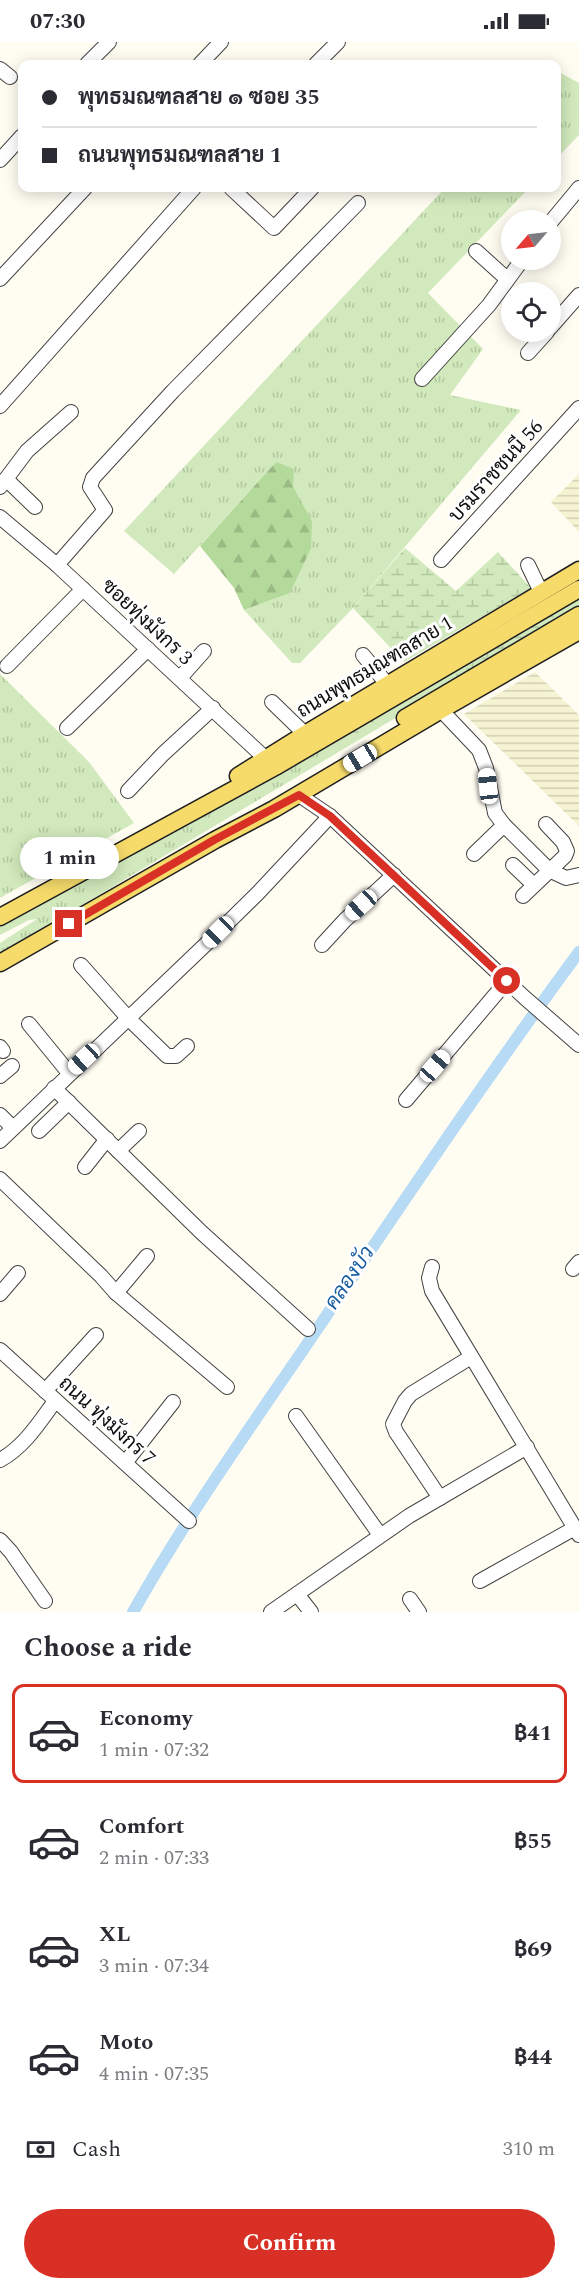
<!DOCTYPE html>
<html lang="en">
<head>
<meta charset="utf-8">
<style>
  body { margin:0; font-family:Spectral,Sarabun,serif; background:#f2f2f3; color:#2b2b33; height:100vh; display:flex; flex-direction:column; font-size:22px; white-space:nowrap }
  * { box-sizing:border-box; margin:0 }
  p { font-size:20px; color:#7c7c81 }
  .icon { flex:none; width:33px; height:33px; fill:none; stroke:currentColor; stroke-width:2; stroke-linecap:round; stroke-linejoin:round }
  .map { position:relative; height:1570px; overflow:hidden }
  .sheet { display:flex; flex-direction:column; background:#fff; flex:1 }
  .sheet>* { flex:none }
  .guide { position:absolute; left:18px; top:18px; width:543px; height:132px; border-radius:12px; box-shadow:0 3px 15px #0003; display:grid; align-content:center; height:132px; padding:0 24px; background:#fff }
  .needle { width:39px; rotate:242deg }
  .controls { position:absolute; left:501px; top:168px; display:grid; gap:12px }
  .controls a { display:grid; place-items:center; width:60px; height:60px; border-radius:50%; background:#fff; box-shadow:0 3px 15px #0003; font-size:30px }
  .end { position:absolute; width:27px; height:27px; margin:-14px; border:8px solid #d93025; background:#fff; box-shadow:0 0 0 3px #fff }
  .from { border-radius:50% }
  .bubble { position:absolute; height:42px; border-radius:21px; background:#fff; box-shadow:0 3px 15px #0003; font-size:20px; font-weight:700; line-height:42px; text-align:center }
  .car { position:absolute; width:18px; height:36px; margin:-18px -9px; border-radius:8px; box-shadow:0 0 4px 2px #0007; background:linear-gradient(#fff 24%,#345 0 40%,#fff 0 76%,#345 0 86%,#fff 0) }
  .guide b { display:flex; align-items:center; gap:21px; height:57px; font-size:22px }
  .guide b+b { border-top:2px solid #e1e1e2 }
  .guide i { width:15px; height:15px; background:#2b2b33 }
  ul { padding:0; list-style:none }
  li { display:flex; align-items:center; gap:18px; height:99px; margin:0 12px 9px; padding:0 12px; border:3px solid transparent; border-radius:12px }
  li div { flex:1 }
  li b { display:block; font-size:22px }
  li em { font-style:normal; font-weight:700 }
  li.current { border-color:#d93025 }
  li>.icon { width:54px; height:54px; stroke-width:1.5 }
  h2 { padding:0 24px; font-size:27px; line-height:72px }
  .pay { display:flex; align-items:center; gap:15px; height:66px; padding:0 24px; font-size:22px }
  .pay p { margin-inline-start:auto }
  .action { display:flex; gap:12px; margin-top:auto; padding:12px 24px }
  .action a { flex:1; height:69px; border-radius:36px; background:#d93025; color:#fff; font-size:24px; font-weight:700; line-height:69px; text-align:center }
  .status { display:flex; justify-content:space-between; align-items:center; height:42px; padding:0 30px; background:#fff; direction:ltr }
  .status svg { height:16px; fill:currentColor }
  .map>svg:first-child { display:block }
  .farmland { fill:url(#farmland-rules) }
  .grass { fill:url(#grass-tufts) }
  .forest { fill:url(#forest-firs) }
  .wetland { fill:url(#wetland-marsh) }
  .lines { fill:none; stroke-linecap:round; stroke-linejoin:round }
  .canal { stroke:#b8dbf5; stroke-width:12 }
  .minor-casing { stroke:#424242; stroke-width:16 }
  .major-casing { stroke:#202020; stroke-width:19 }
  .minor { stroke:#fff; stroke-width:14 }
  .major { stroke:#f6db6b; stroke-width:16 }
  .route { stroke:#d93025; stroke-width:8 }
  .labels { text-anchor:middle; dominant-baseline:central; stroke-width:6; stroke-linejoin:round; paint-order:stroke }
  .street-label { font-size:20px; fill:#0f0f0f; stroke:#fff }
  .water-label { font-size:21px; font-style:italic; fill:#195fa1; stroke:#fff }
</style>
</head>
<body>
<div class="status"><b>07:30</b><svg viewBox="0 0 49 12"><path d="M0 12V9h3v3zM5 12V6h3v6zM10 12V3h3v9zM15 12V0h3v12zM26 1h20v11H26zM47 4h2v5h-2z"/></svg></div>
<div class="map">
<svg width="579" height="1570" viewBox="0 0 579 1570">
  <defs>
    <pattern id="farmland-rules" width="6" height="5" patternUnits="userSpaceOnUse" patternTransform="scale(1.5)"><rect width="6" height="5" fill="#f5f3d2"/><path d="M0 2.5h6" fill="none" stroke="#d1cfb3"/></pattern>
    <pattern id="grass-tufts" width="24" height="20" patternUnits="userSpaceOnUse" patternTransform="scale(1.5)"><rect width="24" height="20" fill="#d1e9bc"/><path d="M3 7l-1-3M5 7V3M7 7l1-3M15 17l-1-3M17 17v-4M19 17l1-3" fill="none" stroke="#b2c7a0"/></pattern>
    <pattern id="forest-firs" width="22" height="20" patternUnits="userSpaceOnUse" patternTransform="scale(1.5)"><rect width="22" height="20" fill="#b4da9b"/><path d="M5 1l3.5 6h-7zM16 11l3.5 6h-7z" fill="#9aba84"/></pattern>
    <pattern id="wetland-marsh" width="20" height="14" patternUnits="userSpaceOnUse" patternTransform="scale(1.5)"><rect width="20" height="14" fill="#d1e9bc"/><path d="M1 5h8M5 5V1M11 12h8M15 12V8" fill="none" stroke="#b2c7a0"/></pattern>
  </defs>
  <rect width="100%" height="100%" fill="#fffdf2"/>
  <g class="farmland">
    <path d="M 579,432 L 579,490 L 551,460 Z"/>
    <path d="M 535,630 L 579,673 L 579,784 L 464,672 Z"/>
  </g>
  <g class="grass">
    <path d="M 557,29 L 579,41 L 579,93 L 557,116 Z"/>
    <path d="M 445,146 L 529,146 L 428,251 L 483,307 L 450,353 L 521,368 L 353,566 L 300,621 L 292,621 L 244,568 L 290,551 L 312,479 L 293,444 L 276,420 L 174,532 L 124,489 Z"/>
    <path d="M 0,632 L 89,720 L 134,781 L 0,856 Z"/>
    <path d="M 351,689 L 357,699 L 0,912 L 0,901 L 37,877 L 29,878 L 0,893 L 0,883 Z"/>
  </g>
  <path class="forest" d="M 276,420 L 294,427 L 293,444 L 312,479 L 311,506 L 290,551 L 244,568 L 234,546 L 200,504 Z"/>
  <g class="wetland">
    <path d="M 405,506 L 456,549 L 498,510 L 531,546 L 404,620 L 353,566 Z"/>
    <path d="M 579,540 L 579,580 L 432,654 L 357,699 L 351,689 Z"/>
  </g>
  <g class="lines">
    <path class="canal" d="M 133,1570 C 188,1472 255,1379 318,1286 C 404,1159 488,1033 579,910"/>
    <g class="minor-casing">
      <g id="minor">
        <path d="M 87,22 L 109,0"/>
        <path d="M 200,22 L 221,0"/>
        <path d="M 316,22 L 338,0"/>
        <path d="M 0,27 L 10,35"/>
        <path d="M 0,118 L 22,94"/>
        <path d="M 231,146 L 274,186 L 312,146"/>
        <path d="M 550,181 L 579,146"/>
        <path d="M 476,209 L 507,237"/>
        <path d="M 0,237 L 85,146"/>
        <path d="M 550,286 L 579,253"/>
        <path d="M 528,311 L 547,290"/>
        <path d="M 422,337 L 489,263 L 522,218"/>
        <path d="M 0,364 L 194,146"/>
        <path d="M 6,437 L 35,465"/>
        <path d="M 0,445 L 27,409 L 71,370"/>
        <path d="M 0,475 L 57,523 L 265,716"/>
        <path d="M 441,518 L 579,366"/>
        <path d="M 57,523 L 105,468 L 90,445 L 93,436 L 173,349 L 358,161"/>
        <path d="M 528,523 L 541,550"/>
        <path d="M 363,613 L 387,642"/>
        <path d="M 7,624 L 83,547"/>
        <path d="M 180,636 L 204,609"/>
        <path d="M 272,660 L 305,692"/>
        <path d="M 441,668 L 479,708 L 486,726 L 495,771 L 504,783 L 549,828 L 566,836 L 579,833"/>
        <path d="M 67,686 L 148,607"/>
        <path d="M 128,749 L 163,712 L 213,666"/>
        <path d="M 299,753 L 330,774 L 525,956 L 579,1003"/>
        <path d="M 474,812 L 504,783"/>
        <path d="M 513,823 L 534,843"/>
        <path d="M 523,854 L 565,814 L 567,809 L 563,800 L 546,782"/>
        <path d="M 322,903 L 345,878 L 394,833"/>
        <path d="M 81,923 L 128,976 L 167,1014 L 176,1014 L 187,1004"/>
        <path d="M 29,982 L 69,1031"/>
        <path d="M 0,1005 L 3,1009"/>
        <path d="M 0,1034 L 12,1024"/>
        <path d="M 54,1046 L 201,1190 L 308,1287"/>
        <path d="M 406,1058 L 507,939"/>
        <path d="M 0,1073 L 13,1086"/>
        <path d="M 39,1089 L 69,1060"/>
        <path d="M 0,1099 L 205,903 L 258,851 L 330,774"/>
        <path d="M 118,1109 L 139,1089"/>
        <path d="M 85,1125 L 107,1097"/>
        <path d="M 0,1137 L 101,1234 L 116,1251 L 227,1345"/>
        <path d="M 432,1225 L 429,1236 L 432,1249 L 579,1493"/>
        <path d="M 573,1227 L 579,1220"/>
        <path d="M 116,1251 L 147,1214"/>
        <path d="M 0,1252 L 18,1231"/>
        <path d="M 0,1308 L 189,1479"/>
        <path d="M 45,1349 L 96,1293"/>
        <path d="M 296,1374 L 380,1493"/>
        <path d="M 0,1418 C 24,1405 39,1381 55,1359"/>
        <path d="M 125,1421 L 173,1360"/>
        <path d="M 440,1456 L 396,1390 L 393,1382 L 405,1359 L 411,1352 L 471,1315"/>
        <path d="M 0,1498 L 11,1510 L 45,1559"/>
        <path d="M 480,1539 L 575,1486"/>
        <path d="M 297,1552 L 311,1570"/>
        <path d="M 410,1557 L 419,1570"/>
        <path d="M 271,1570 L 409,1474 L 527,1405"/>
      </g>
    </g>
    <g class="major-casing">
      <g id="major">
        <path d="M 405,676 L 579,573"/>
        <path d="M 238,734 L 305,692 L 579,528"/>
        <path d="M 0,875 L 275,725 L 579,547"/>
        <path d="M 0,921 L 215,798 L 274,767 L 441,668 L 579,589"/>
      </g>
    </g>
    <use href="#minor" class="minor"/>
    <use href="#major" class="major"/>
  </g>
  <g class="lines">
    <path class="route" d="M 69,882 L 214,798 L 299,753 L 330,774 L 507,939"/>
  </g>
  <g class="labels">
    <g class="street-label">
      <text transform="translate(496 429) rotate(-48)">บรมราชชนนี 56</text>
      <text transform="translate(147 580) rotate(43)">ซอยทุ่งมังกร 3</text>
      <text transform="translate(375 625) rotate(-31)">ถนนพุทธมณฑลสาย 1</text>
      <text transform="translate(107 1379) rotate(42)">ถนน ทุ่งมังกร 7</text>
    </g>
    <g class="water-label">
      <text transform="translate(350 1236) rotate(-56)">คลองบัว</text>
    </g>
  </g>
</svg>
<div class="controls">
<a><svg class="needle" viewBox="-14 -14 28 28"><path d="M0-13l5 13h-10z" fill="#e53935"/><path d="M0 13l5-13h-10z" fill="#7c7c81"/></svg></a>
<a><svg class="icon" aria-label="locate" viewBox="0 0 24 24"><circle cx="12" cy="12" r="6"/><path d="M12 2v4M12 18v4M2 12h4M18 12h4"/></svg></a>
</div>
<i class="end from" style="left:507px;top:939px"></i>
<i class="end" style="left:69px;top:882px"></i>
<div class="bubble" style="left:20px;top:795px;width:99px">1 min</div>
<i class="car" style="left:360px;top:716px;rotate:239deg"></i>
<i class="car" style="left:488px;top:744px;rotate:354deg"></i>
<i class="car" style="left:361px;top:863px;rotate:228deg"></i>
<i class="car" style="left:218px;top:890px;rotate:225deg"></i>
<i class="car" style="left:84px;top:1017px;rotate:227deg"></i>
<i class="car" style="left:435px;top:1024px;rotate:41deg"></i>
<div class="guide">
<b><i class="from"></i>พุทธมณฑลสาย ๑ ซอย 35</b>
<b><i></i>ถนนพุทธมณฑลสาย 1</b>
</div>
</div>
<section class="sheet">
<h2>Choose a ride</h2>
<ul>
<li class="current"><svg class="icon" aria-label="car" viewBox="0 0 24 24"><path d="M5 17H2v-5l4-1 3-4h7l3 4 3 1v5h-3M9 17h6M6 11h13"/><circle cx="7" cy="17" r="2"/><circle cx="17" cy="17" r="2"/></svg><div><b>Economy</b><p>1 min · 07:32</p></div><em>฿41</em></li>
<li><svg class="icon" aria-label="car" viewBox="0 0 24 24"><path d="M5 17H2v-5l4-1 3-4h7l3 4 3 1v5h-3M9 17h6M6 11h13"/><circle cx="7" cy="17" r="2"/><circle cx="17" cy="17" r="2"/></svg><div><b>Comfort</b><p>2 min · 07:33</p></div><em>฿55</em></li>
<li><svg class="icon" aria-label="car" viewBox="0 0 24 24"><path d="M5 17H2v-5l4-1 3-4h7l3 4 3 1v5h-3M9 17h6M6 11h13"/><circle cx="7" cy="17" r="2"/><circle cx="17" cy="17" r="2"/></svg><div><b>XL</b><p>3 min · 07:34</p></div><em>฿69</em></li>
<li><svg class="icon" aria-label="car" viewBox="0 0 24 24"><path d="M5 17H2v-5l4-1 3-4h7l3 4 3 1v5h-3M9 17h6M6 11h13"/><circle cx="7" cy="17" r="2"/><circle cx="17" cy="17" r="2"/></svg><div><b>Moto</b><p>4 min · 07:35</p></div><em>฿44</em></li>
</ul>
<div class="pay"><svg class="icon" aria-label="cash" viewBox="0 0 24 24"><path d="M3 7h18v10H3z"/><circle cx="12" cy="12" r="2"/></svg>Cash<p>310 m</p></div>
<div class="action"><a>Confirm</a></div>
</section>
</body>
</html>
